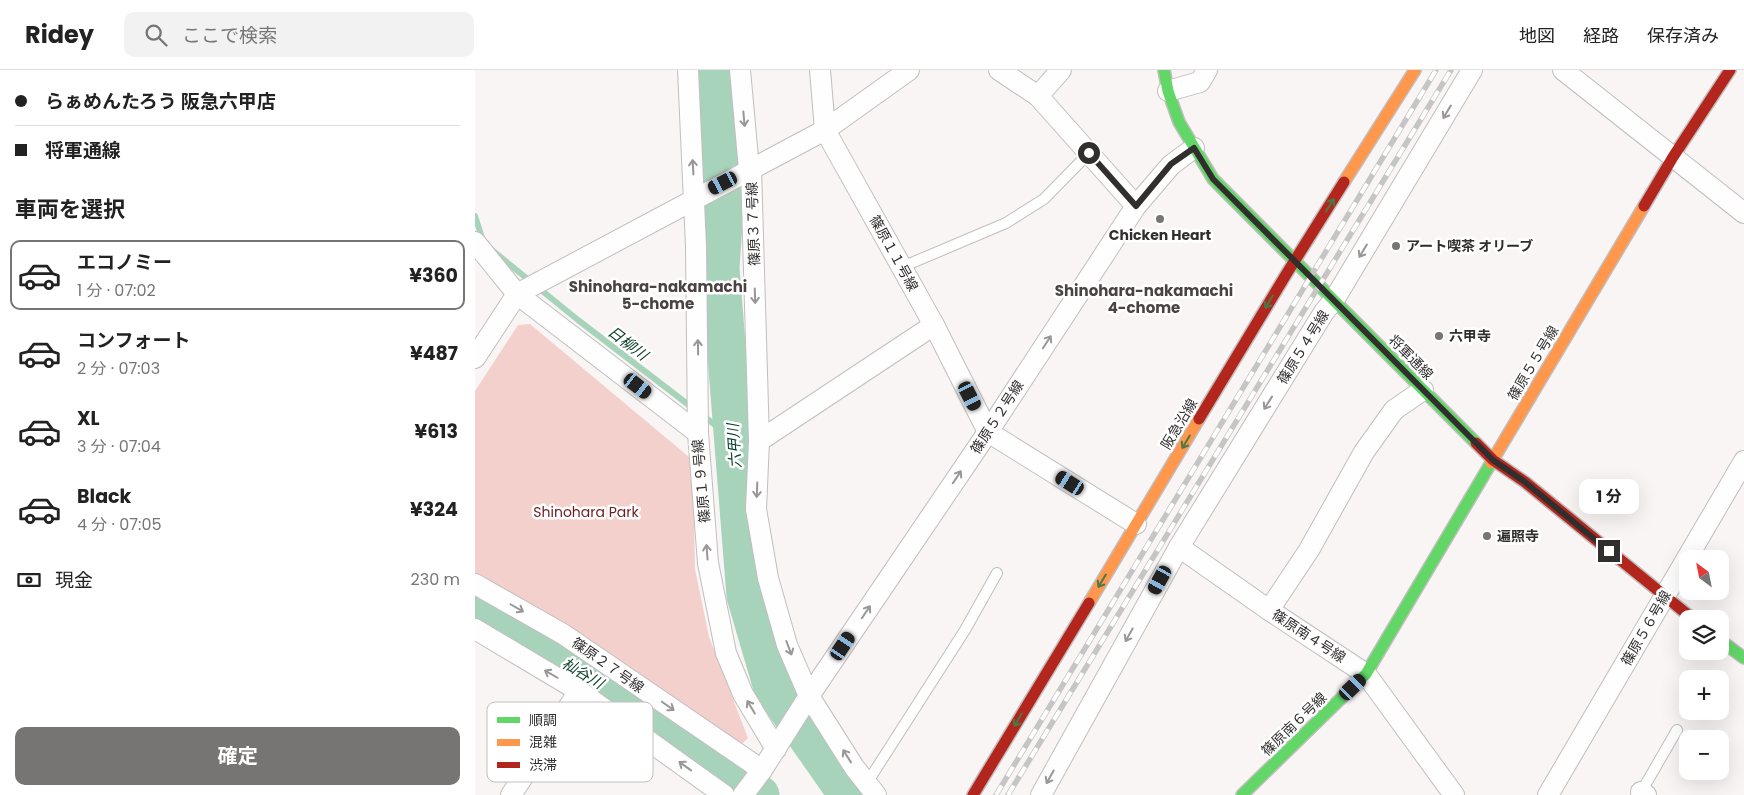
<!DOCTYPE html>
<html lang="ja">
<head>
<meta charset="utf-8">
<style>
  body { margin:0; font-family:Poppins,"Noto Sans JP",sans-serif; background:#f2f2f2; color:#222; height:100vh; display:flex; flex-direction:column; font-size:19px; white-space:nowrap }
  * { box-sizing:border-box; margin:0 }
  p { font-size:16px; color:#767676 }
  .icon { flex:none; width:28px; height:28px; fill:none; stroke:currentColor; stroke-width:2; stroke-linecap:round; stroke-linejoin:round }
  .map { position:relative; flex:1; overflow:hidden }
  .sheet { display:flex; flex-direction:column; background:#fff; width:475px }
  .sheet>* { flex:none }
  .banner { display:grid; align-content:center; height:110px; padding:0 15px; background:#fff }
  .needle { width:32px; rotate:328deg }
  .fabs { position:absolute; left:1204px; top:480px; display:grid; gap:10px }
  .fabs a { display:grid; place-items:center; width:50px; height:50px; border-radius:10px; background:#fff; box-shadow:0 5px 20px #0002; font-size:25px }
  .end { position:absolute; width:22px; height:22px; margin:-11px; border:6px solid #312e2e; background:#fff; box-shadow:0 0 0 2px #fff }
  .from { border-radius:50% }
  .bubble { position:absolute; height:35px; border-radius:10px; background:#fff; box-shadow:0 5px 20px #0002; font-size:16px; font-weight:700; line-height:35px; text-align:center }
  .car { position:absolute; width:15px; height:30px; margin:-15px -8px; border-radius:6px; box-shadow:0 0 4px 1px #0007; background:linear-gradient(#222 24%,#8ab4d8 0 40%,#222 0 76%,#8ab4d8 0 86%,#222 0) }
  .banner b { display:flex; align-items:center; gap:18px; height:48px; font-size:19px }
  .banner b+b { border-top:1px solid #e0e0e0 }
  .banner i { width:12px; height:12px; background:#222 }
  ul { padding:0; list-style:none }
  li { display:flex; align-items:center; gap:15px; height:70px; margin:0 10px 8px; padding:0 5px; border:2px solid transparent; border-radius:10px }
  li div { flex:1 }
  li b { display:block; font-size:19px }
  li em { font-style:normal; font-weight:700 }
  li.on { border-color:#777474 }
  li>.icon { width:45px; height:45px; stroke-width:1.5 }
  h2 { padding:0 15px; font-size:22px; line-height:60px }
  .pay { display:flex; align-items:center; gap:12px; height:55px; padding:0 15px; font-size:19px }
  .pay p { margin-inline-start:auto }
  .button { display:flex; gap:10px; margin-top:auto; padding:10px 15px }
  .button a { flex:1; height:58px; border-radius:10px; background:#777474; color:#fff; font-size:20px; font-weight:700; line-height:58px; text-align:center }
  header { display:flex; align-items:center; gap:30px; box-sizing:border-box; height:70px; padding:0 25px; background:#fff; border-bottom:1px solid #e0e0e0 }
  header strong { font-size:24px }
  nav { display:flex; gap:28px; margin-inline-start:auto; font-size:18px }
  .search { width:350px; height:45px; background:#f2f2f2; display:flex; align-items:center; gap:12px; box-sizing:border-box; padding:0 18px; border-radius:10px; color:#767676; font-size:19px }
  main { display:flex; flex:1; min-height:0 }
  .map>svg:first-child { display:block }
  .green { fill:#f4d0cd }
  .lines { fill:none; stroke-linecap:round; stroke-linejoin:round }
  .stream { stroke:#a8d3bb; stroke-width:6 }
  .river { stroke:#a8d3bb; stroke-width:39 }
  .lane-casing { stroke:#c2bebe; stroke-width:12 }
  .street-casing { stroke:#c2bebe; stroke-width:22 }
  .fast-casing { stroke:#c2bebe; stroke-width:14 }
  .slow-casing { stroke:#c2bebe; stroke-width:14 }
  .jam-casing { stroke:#c2bebe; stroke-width:14 }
  .lane { stroke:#fefefe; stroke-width:10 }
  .street { stroke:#fefefe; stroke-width:20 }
  .fast { stroke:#63d668; stroke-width:11 }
  .slow { stroke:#ff974d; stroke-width:11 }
  .jam { stroke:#b3261e; stroke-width:11 }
  .rail-casing { stroke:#c5c5c5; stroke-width:5.5 }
  .rail { stroke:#fff; stroke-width:4; stroke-dasharray:11; stroke-linecap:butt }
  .oneway { stroke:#989696 }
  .oneway2 { stroke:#487a48 }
  .route { stroke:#312e2e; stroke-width:6 }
  .poi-dot { fill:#777474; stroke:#fff; stroke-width:2 }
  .labels { text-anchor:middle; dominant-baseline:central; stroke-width:5; stroke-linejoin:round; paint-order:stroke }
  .street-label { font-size:14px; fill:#312e2e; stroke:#fff }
  .poi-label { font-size:14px; font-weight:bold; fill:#312e2e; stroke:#fff; text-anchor:start }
  .park-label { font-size:14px; fill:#6d1c1e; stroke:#fff }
  .neighbourhood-label { font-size:15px; font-weight:bold; fill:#4a4342; stroke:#fff }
  .water-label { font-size:15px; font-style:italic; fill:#0c4129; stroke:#fff }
  .key { fill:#fff; stroke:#c1c0c0; stroke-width:1 }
  .key-label { font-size:14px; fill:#312e2e }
</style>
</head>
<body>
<header>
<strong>Ridey</strong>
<div class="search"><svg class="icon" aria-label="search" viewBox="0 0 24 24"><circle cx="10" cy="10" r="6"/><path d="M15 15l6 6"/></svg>ここで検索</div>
<nav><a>地図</a><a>経路</a><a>保存済み</a></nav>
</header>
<main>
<section class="sheet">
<div class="banner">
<b><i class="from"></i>らぁめんたろう 阪急六甲店</b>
<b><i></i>将軍通線</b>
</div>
<h2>車両を選択</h2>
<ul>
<li class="on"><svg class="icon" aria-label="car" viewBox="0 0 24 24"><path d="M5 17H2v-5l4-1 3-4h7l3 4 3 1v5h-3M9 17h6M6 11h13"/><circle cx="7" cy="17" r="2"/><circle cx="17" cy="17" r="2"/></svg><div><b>エコノミー</b><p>1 分 · 07:02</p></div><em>¥360</em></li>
<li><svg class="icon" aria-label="car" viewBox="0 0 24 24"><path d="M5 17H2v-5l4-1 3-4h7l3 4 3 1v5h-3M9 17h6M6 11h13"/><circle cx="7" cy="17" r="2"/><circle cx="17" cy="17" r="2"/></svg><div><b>コンフォート</b><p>2 分 · 07:03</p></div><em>¥487</em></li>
<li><svg class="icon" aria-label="car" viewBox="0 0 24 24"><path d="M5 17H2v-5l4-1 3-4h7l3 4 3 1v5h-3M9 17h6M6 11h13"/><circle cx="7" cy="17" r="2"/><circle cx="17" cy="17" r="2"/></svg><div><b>XL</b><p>3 分 · 07:04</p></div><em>¥613</em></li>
<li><svg class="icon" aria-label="car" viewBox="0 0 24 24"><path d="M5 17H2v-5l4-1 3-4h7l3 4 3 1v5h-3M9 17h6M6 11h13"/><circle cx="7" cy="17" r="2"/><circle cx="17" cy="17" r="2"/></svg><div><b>Black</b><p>4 分 · 07:05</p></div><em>¥324</em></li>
</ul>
<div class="pay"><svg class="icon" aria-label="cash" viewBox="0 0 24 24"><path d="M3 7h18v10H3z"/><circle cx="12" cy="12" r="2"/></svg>現金<p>230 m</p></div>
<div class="button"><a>確定</a></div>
</section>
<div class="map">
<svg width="1269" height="725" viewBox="0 0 1269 725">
  <rect width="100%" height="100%" fill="#faf5f5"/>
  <path class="green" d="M 55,254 L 214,387 L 218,398 L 220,499 L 234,567 L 273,668 L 268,673 L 260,673 L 99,560 L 0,503 L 0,321 L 43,255 Z"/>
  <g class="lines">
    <g class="stream">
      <path d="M 0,146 L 8,171"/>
      <path d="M 17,180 L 103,250 L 219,339"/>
      <path d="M 227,345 L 260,370"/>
    </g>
    <g class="river">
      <path d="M 238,0 L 249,139 L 245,198 L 271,526 L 298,618 L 373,725"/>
      <path d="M 0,539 L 145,625 L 285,725"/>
    </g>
    <g class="lane-casing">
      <g id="lane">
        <path d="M 427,197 L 531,153 L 569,129 L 614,83"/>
        <path d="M 392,713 L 490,560 L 522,503"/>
        <path d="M 1165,724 L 1202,660"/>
      </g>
    </g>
    <g class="street-casing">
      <g id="street">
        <path d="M 213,0 L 221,176 L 223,363 L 233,493 L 251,583 L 268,624 L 301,679"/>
        <path d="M 265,0 L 274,99 L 276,99 L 284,371 L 281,439 L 293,508 L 312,575 L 334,626 L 379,697 L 401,725"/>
        <path d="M 345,0 L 350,60 L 459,255 L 513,362 L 661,454"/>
        <path d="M 524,0 L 563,26 L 661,136"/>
        <path d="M 1088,0 L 1269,143"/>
        <path d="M 693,21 L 725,12 L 732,0"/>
        <path d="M 563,26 L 586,0"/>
        <path d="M 0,172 L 42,224 L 223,363"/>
        <path d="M 0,288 L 42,224 L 350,60 L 434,0"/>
        <path d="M 284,371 L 459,255"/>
        <path d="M 704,477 L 794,540 L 891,604 L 979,725"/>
        <path d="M 0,514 L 88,564 L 287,700"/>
        <path d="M 794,540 L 834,480 L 889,382 L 919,340 L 948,320"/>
        <path d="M 0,559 L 104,621 L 249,725"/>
        <path d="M 1166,722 L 1171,725"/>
        <path d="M 36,725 L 104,621"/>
        <path d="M 268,725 L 287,700 L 334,626 L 513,362 L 661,136 L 696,95 L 719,78"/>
        <path d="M 566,725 L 704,477 L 849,242 L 859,230 L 997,0"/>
        <path d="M 1073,725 L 1269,391"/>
      </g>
    </g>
    <g class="fast-casing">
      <g id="fast">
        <path d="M 689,0 L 693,21 L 704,52 L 738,109 L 1001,373"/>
        <path d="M 1245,570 L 1269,588"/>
        <path d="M 767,725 L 891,604 L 1016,393"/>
      </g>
    </g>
    <g class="slow-casing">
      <g id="slow">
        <path d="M 869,112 L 940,0"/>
        <path d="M 1016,393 L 1169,136"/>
        <path d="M 614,533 L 724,349"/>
      </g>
    </g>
    <g class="jam-casing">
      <g id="jam">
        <path d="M 1169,136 L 1198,87 L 1255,0"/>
        <path d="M 724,349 L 812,203 L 869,112"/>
        <path d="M 1001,373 L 1018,390 L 1050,412 L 1218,549"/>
        <path d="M 498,725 L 614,533"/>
      </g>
    </g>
    <use href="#lane" class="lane"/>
    <use href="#street" class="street"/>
    <use href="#fast" class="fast"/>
    <use href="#slow" class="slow"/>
    <use href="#jam" class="jam"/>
    <g class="rail-casing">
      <g id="rail">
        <path d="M 521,725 L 961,0"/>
        <path d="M 533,725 L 976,0"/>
      </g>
    </g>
    <use href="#rail" class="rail"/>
  </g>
  <defs><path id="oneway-shaft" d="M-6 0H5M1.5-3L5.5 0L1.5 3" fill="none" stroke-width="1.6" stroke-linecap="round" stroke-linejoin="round" transform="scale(1.25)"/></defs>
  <g class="oneway">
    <use href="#oneway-shaft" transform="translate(972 42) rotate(121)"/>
    <use href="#oneway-shaft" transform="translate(269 49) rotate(85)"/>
    <use href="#oneway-shaft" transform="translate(218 97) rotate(-93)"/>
    <use href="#oneway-shaft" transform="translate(888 181) rotate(121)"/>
    <use href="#oneway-shaft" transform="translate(280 226) rotate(88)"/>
    <use href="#oneway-shaft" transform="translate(572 272) rotate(-57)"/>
    <use href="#oneway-shaft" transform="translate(223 277) rotate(-91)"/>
    <use href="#oneway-shaft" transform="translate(793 333) rotate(122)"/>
    <use href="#oneway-shaft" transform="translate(482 407) rotate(-56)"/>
    <use href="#oneway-shaft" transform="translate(282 420) rotate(92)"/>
    <use href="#oneway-shaft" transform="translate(232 482) rotate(-94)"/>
    <use href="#oneway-shaft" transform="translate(42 538) rotate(30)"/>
    <use href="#oneway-shaft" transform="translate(391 542) rotate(-56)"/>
    <use href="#oneway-shaft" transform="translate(654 565) rotate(119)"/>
    <use href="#oneway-shaft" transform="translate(314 578) rotate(69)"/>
    <use href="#oneway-shaft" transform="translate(76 604) rotate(-150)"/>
    <use href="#oneway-shaft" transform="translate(193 636) rotate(35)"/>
    <use href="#oneway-shaft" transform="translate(276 637) rotate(-121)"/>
    <use href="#oneway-shaft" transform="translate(372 686) rotate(-122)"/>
    <use href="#oneway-shaft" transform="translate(210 696) rotate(-144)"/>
    <use href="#oneway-shaft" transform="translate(575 707) rotate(119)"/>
  </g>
  <g class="oneway2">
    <use href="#oneway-shaft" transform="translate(855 135) rotate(-58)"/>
    <use href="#oneway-shaft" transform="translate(794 232) rotate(121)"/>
    <use href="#oneway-shaft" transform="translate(711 372) rotate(121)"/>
    <use href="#oneway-shaft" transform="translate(627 511) rotate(121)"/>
    <use href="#oneway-shaft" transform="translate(543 650) rotate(121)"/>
  </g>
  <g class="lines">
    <path class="route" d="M 614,83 L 661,136 L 696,94 L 719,78 L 738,109 L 1018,390 L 1050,412 L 1134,481"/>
  </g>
  <g class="poi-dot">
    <circle cx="685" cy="149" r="5"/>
    <circle cx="921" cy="176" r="5"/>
    <circle cx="964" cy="266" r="5"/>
    <circle cx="1012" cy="466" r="5"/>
  </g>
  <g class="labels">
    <g class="street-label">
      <text transform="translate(278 154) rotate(-92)">篠原３７号線</text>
      <text transform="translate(419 183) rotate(61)">篠原１１号線</text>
      <text transform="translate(828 277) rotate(-58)">篠原５４号線</text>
      <text transform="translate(936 287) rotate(45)">将軍通線</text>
      <text transform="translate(1058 293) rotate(-59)">篠原５５号線</text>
      <text transform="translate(522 347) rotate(-57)">篠原５２号線</text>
      <text transform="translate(704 354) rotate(-59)">阪急沿線</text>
      <text transform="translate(226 411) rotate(-95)">篠原１９号線</text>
      <text transform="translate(1171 558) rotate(-60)">篠原５６号線</text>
      <text transform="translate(834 566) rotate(33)">篠原南４号線</text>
      <text transform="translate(133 595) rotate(35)">篠原２７号線</text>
      <text transform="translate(819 654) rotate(-44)">篠原南６号線</text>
    </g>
    <g class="poi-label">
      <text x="685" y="165" text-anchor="middle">Chicken Heart</text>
      <text x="931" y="176">アート喫茶 オリーブ</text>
      <text x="974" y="266">六甲寺</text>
      <text x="1022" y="466">遍照寺</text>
    </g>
    <g class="park-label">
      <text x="111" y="442">Shinohara Park</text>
    </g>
    <g class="neighbourhood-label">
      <text x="183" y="216">Shinohara-nakamachi<tspan x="183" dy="17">5-chome</tspan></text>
      <text x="669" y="220">Shinohara-nakamachi<tspan x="669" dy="17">4-chome</tspan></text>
    </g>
    <g class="water-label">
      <text transform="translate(153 273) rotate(37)">日柳川</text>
      <text transform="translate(259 376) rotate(-94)">六甲川</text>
      <text transform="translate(108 603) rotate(31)">杣谷川</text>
    </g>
  </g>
  <rect x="12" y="632" width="166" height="80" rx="8" class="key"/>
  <rect x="22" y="647" width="23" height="6" fill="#63d668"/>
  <rect x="22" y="669" width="23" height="7" fill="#ff974d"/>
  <rect x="22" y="692" width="23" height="6" fill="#b3261e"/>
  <g class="key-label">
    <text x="54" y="655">順調</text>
    <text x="54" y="677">混雑</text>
    <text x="54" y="700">渋滞</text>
  </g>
</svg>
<div class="fabs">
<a><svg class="needle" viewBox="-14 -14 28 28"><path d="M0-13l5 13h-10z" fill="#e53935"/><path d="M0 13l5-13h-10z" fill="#767676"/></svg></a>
<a><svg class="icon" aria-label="layers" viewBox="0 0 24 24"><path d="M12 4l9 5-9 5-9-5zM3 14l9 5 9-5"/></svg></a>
<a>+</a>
<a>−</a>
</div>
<i class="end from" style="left:614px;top:83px"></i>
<i class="end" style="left:1134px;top:481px"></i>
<div class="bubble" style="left:1104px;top:409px;width:60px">1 分</div>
<i class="car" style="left:248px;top:113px;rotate:243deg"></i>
<i class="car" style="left:163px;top:316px;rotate:128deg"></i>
<i class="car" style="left:495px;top:326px;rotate:153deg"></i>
<i class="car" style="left:595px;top:413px;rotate:302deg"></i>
<i class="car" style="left:685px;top:510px;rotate:209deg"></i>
<i class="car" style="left:368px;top:576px;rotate:34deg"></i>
<i class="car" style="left:878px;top:617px;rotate:46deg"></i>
</div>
</main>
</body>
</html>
